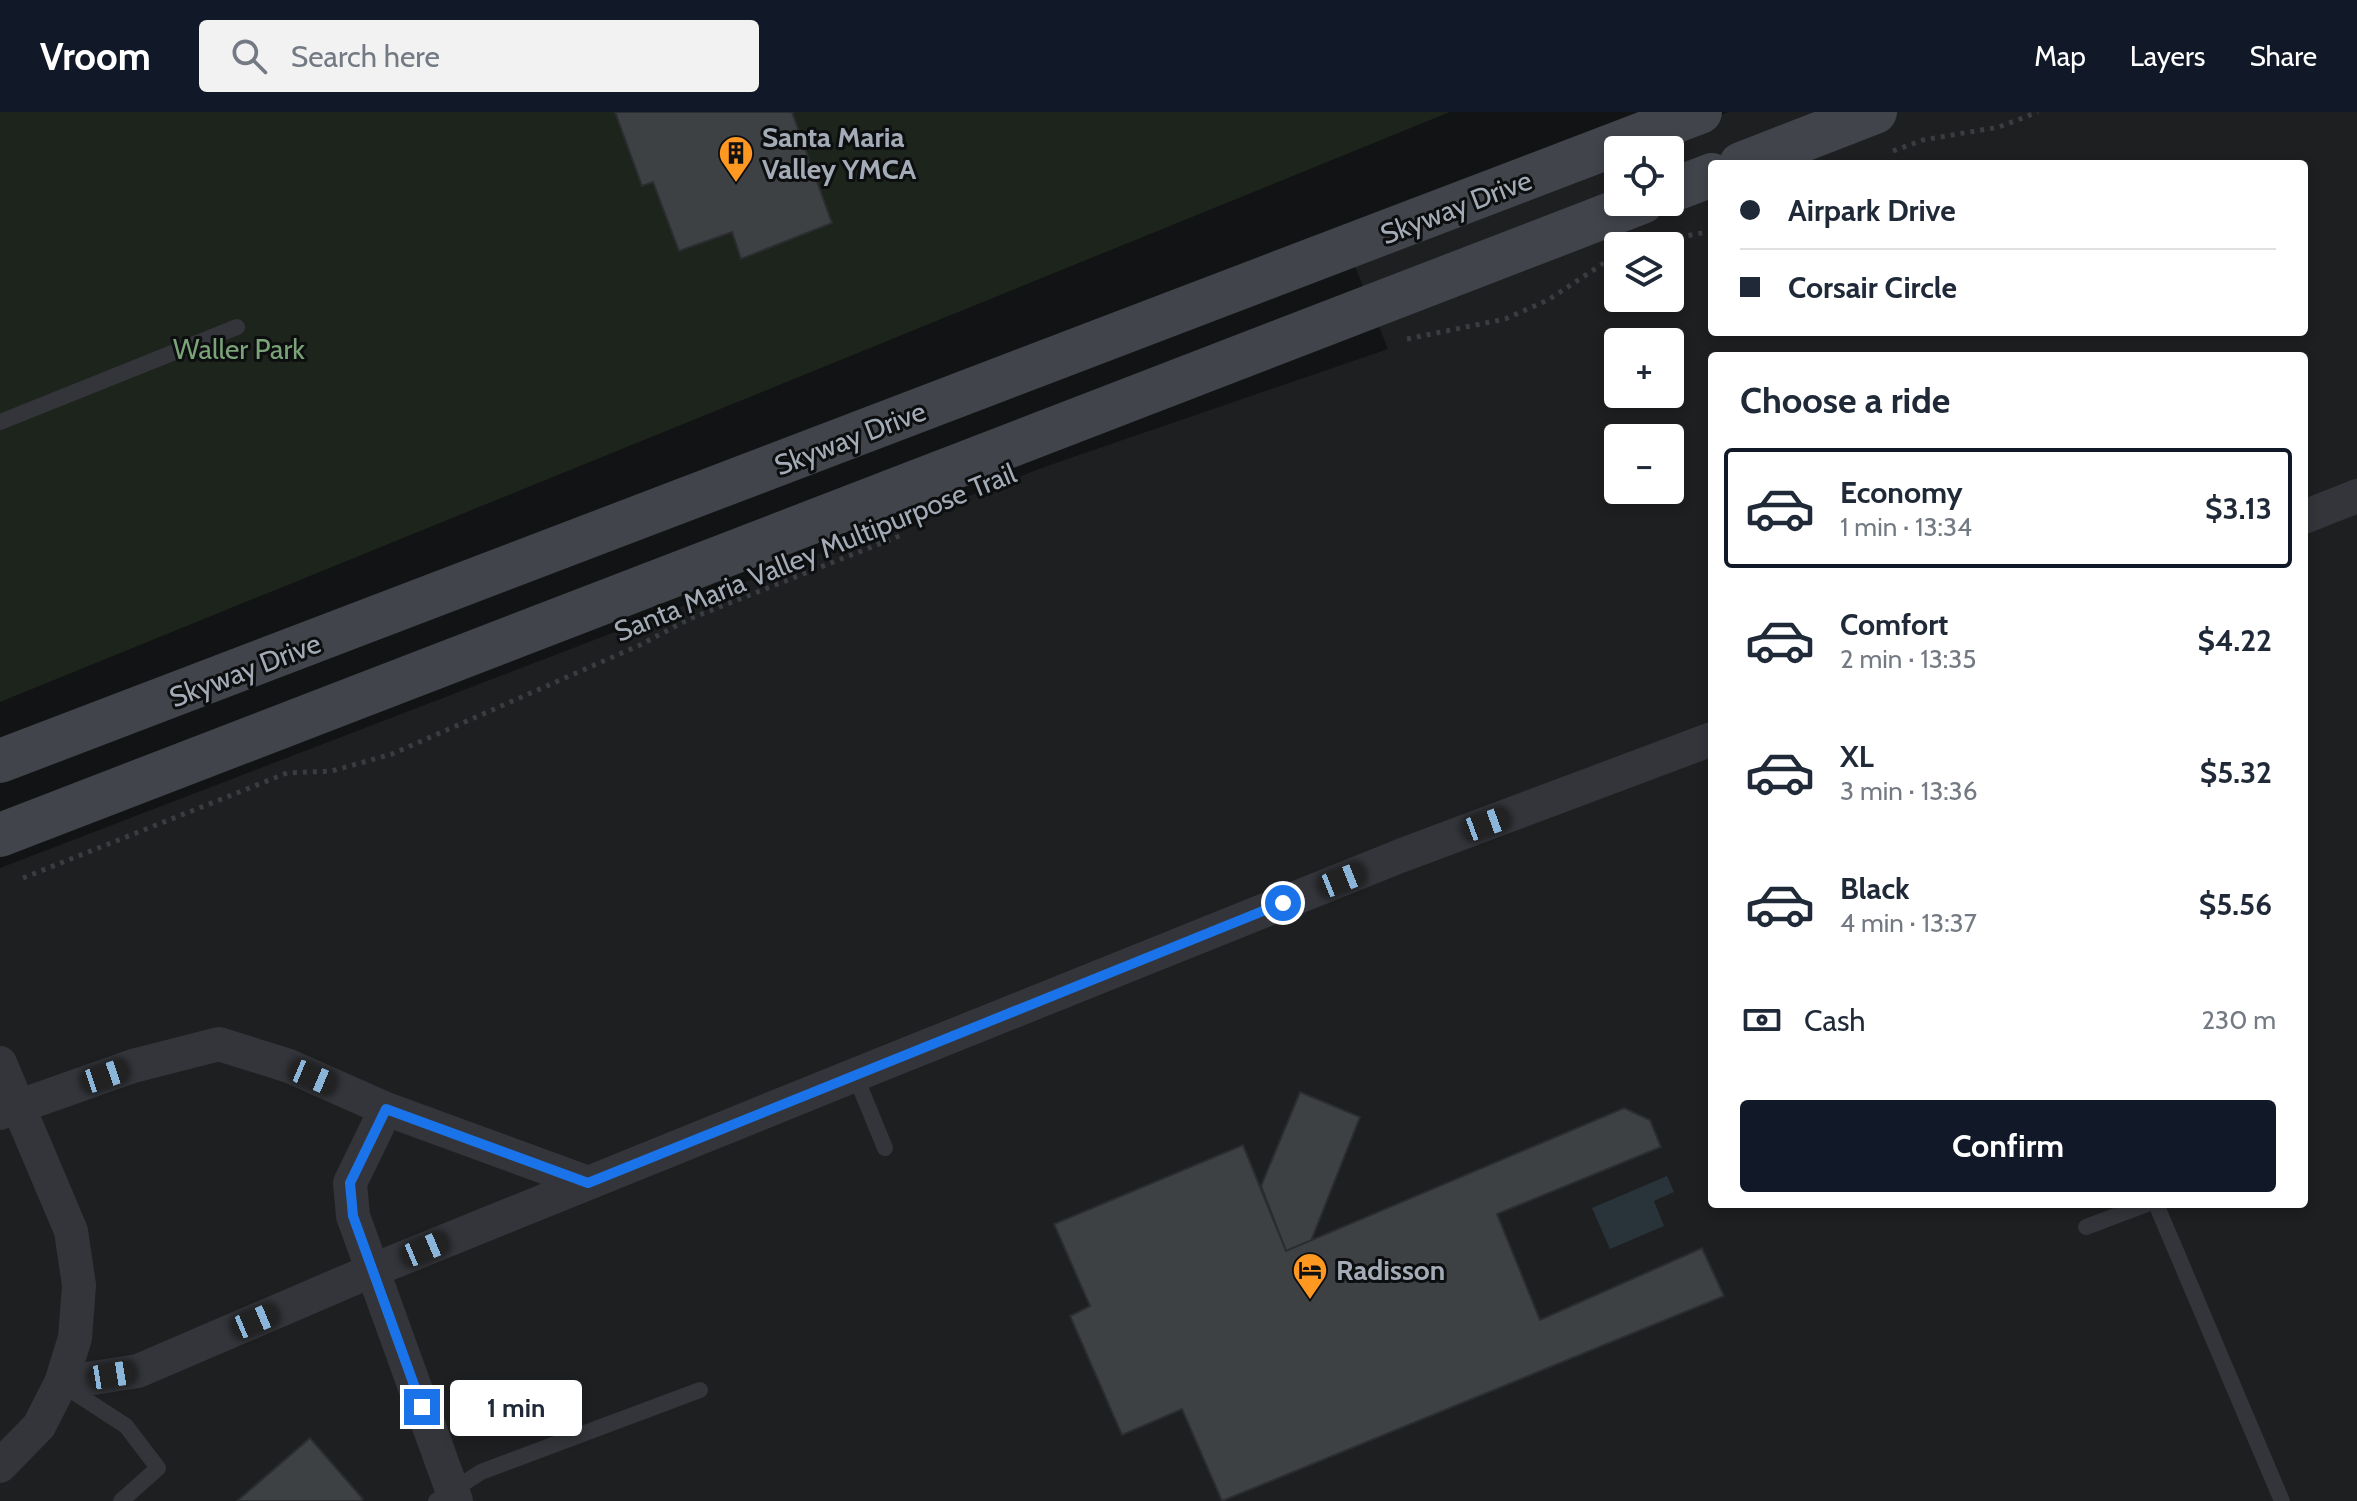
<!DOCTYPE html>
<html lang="en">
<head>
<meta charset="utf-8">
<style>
  body { margin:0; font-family:Cabin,sans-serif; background:#f2f2f3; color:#1f2937; height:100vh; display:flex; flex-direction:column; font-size:30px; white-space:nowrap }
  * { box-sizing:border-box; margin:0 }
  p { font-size:26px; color:#747a83 }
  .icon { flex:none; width:44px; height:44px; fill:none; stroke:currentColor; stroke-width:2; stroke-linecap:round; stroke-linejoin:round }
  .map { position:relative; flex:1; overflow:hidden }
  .sheet { position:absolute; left:1708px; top:240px; width:600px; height:856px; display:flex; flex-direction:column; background:#fff; border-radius:8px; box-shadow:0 4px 12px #0003 }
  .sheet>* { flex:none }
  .guide { position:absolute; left:1708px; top:48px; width:600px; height:176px; border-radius:8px; box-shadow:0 4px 12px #0003; display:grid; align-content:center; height:176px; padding:0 32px; background:#fff }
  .controls { position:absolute; left:1604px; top:24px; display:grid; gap:16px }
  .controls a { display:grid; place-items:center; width:80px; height:80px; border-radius:8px; background:#fff; box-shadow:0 4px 12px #0003; font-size:40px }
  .end { position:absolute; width:36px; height:36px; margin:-18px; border:10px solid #1a73e8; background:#fff; box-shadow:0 0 0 4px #fff }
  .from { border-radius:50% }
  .bubble { position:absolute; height:56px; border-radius:8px; background:#fff; box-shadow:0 4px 12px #0003; font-size:26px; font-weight:700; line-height:56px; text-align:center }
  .car { position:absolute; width:24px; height:48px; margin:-24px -12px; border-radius:10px; box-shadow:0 0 6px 2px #0007; background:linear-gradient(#222 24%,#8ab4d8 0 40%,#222 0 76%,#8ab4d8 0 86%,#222 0) }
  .guide b { display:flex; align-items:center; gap:28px; height:76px; font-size:30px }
  .guide b+b { border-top:2px solid #e0e1e3 }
  .guide i { width:20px; height:20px; background:#1f2937 }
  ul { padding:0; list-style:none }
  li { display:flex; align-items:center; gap:24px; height:120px; margin:0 16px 12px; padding:0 16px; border:4px solid transparent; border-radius:8px }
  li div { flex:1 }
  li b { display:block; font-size:30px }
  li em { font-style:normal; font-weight:700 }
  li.current { border-color:#111827 }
  li>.icon { width:72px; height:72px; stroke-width:1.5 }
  h2 { padding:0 32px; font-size:36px; line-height:96px }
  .pay { display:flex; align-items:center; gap:20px; height:88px; padding:0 32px; font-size:30px }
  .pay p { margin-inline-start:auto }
  .button { display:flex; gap:16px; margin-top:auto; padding:16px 32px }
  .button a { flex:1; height:92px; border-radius:8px; background:#111827; color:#fff; font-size:32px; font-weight:700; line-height:92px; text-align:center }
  header { display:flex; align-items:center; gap:48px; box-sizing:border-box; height:112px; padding:0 40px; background:#111827; color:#fff }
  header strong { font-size:38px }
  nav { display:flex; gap:44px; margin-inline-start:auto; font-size:28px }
  .search { width:560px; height:72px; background:#f2f2f3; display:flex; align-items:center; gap:20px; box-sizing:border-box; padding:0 28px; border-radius:8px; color:#747a83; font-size:30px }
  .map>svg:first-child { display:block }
  .built { fill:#1e1f21; fill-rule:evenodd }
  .green { fill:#1c241c }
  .water { fill:#283439 }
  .building { fill:#3e4144; stroke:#2c2d31; stroke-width:2 }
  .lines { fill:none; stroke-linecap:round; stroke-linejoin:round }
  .path { stroke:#393c41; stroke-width:5; stroke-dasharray:4 6; stroke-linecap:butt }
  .lane { stroke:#33353a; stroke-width:16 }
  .street { stroke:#33353a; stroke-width:34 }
  .secondary { stroke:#41444a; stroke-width:44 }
  .route { stroke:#1a73e8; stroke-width:10 }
  .labels { text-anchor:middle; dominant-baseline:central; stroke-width:6; stroke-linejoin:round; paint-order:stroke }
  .poi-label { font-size:28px; font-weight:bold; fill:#a3abb6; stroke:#0d0e0f; text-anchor:start }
  .street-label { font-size:28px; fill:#a3abb6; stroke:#0d0e0f }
  .park-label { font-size:28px; fill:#7ba378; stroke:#0d0e0f }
</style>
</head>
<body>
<header>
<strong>Vroom</strong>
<div class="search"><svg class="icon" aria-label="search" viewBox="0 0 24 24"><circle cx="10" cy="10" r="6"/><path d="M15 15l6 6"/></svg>Search here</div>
<nav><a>Map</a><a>Layers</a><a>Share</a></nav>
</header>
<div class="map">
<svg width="2357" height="1389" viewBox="0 0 2357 1389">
  <rect width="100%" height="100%" fill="#121314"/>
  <path class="built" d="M 1729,0 L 2357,0 L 2357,1389 L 0,1389 L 0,756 L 1047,354 L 1388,237 L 1350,142 L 1618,42 L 1618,90 L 1670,90 L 1670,38 L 1628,38 ZM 1712,52 L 2304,52 L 2304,220 L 1712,220 ZM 1618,134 L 1670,134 L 1670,186 L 1618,186 ZM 1618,230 L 1670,230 L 1670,282 L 1618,282 ZM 1712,244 L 2304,244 L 2304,1092 L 1712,1092 ZM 1618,326 L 1670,326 L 1670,378 L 1618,378 Z"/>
  <path class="green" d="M 0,0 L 1450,0 L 0,590 Z"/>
  <path class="water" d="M 1667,1064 L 1674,1080 L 1654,1089 L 1664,1114 L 1610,1137 L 1592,1096 Z"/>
  <g class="building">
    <path d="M 615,0 L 792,0 L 832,111 L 741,147 L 732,120 L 679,139 L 653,70 L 642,74 Z"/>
    <path d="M 1300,980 L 1360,1005 L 1311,1129 L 1286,1139 L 1261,1074 Z"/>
    <path d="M 1624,996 L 1650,1008 L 1661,1035 L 1497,1102 L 1540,1208 L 1702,1136 L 1724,1184 L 1222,1389 L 1182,1297 L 1122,1323 L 1070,1204 L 1090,1194 L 1054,1112 L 1243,1033 L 1286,1139 Z"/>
    <path d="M 310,1326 L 363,1387 L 361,1389 L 237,1389 Z"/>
  </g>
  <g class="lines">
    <g class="path">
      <path d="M 1893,39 L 1923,28 L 1999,15 L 2038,0"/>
      <path d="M 1659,129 L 1712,119"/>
      <path d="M 1407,227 L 1505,207 L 1548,188 L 1604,151"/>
      <path d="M 23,766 L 287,661 L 332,659 L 392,642 L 640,533 L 689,507 L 902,423"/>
    </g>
    <g class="lane">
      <path d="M 0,310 L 237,215"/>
      <path d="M 855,963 L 885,1036"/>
      <path d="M 2156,1092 L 2282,1389"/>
      <path d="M 2086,1115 L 2147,1092"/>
      <path d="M 63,1273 L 126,1314 L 158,1356 L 121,1389"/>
      <path d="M 436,1389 L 481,1360 L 700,1278"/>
    </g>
    <g class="street">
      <path d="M 2304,405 L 2357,384"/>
      <path d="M 0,951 L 71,1119 L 79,1173 L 75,1226 L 61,1271 L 39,1314 L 0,1354"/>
      <path d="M 386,997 L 350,1071 L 353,1104 L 456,1389"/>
      <path d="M 0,1001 L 133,954 L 219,932 L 289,954 L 386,997 L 588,1071"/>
      <path d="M 61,1271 L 138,1259 L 371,1159 L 855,963 L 1400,744 L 1712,627"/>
    </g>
    <g class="secondary">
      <path d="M 1741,52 L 1875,0"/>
      <path d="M 1670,79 L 1712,63"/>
      <path d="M 0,649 L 1700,0"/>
      <path d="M 0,723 L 1642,90"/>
    </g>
  </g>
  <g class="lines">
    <path class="route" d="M 422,1295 L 353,1104 L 350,1071 L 386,997 L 588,1071 L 1283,791"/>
  </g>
  <defs>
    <g id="building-pin" transform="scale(1.8)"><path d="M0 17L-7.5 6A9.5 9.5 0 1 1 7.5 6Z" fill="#ff9820" stroke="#0d0e0f"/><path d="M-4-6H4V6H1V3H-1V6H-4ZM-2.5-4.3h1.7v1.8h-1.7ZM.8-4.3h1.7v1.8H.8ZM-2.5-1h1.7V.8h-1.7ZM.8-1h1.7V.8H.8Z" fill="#111"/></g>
    <g id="hotel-pin" transform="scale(1.8)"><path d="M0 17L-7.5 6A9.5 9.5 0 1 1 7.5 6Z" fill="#ff9820" stroke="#0d0e0f"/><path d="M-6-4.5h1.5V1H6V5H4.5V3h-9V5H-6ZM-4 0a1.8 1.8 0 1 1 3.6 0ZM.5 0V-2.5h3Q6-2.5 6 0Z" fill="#111"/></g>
  </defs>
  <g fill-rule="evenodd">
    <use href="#building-pin" x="736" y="41"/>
    <use href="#hotel-pin" x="1310" y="1158"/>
  </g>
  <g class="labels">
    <g class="poi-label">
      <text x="762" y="25">Santa Maria<tspan x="762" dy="32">Valley YMCA</tspan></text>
      <text x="1336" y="1158">Radisson</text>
    </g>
    <g class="street-label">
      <text transform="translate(1456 95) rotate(-21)">Skyway Drive</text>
      <text transform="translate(850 326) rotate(-21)">Skyway Drive</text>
      <text transform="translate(815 440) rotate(-22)">Santa Maria Valley Multipurpose Trail</text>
      <text transform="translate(245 558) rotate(-21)">Skyway Drive</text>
    </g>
    <g class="park-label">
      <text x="239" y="237">Waller Park</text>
    </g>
  </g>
</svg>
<div class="controls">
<a><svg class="icon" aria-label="locate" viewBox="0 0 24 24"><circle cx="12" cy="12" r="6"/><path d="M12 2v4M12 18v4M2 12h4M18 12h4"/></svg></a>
<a><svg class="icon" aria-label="layers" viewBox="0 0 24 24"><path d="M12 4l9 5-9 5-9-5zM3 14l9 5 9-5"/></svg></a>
<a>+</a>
<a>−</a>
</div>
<i class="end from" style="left:1283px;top:791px"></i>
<i class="end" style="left:422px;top:1295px"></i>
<div class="bubble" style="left:450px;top:1268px;width:132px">1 min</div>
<i class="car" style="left:1486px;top:712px;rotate:70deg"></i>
<i class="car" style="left:1342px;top:768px;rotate:68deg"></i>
<i class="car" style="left:105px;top:964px;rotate:71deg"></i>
<i class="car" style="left:313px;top:965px;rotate:113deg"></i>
<i class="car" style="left:425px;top:1137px;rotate:67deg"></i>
<i class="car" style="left:255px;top:1209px;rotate:67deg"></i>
<i class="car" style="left:112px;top:1263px;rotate:81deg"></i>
<div class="guide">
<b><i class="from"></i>Airpark Drive</b>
<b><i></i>Corsair Circle</b>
</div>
<section class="sheet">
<h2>Choose a ride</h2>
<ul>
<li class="current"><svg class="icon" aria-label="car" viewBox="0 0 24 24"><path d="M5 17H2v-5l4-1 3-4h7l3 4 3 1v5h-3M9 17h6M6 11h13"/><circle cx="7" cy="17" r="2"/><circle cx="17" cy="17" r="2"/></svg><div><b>Economy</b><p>1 min · 13:34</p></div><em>$3.13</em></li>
<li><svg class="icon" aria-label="car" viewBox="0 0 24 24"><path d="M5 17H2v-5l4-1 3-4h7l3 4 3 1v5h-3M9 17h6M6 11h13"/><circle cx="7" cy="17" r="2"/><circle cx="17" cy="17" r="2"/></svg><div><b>Comfort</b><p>2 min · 13:35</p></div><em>$4.22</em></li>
<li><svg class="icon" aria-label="car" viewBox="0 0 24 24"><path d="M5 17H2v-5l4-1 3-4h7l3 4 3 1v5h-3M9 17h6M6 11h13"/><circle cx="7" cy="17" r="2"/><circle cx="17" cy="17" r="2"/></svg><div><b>XL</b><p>3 min · 13:36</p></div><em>$5.32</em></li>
<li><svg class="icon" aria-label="car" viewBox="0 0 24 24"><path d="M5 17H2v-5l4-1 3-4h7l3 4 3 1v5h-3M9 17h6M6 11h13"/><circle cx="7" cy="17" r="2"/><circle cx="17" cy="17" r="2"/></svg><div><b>Black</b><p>4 min · 13:37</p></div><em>$5.56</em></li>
</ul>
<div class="pay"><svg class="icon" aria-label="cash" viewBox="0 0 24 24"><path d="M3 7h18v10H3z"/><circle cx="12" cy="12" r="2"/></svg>Cash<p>230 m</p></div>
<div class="button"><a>Confirm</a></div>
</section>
</div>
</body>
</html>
